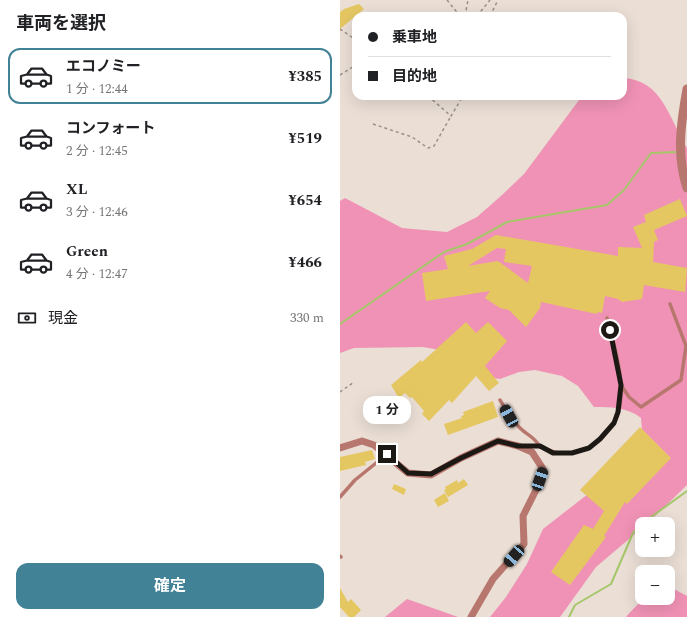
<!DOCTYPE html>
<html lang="ja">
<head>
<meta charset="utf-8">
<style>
  body { margin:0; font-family:Spectral,"Noto Sans JP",serif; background:#f6f6f6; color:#202124; height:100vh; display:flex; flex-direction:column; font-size:15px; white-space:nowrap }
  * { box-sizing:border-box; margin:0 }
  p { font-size:13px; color:#757577 }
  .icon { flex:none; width:22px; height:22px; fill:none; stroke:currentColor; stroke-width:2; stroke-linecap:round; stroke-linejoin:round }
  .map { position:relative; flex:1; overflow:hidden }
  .panel { display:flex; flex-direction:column; background:#fff; width:340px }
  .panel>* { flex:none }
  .guide { position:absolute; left:12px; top:12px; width:275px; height:88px; border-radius:12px; box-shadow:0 4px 16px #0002; display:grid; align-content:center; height:88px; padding:0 16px; background:#fff }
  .fabs { position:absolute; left:295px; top:517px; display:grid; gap:8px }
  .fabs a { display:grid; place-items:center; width:40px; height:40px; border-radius:8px; background:#fff; box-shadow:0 4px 16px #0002; font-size:20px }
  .end { position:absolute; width:18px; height:18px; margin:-9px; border:5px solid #1c1814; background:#fff; box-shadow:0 0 0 2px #fff }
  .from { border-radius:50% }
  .bubble { position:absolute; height:28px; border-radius:12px; background:#fff; box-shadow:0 4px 16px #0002; font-size:13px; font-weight:700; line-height:28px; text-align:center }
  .car { position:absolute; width:12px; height:24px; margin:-12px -6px; border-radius:5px; box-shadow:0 0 3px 1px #0007; background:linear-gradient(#222 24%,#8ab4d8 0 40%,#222 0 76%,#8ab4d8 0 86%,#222 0) }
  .guide b { display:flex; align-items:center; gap:14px; height:38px; font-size:15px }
  .guide b+b { border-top:1px solid #e0e0e0 }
  .guide i { width:10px; height:10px; background:#202124 }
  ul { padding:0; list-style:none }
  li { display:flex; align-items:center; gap:12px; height:56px; margin:0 8px 6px; padding:0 8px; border:2px solid transparent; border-radius:12px }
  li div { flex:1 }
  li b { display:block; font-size:15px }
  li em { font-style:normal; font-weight:700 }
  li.selected { border-color:#428296 }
  li>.icon { width:36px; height:36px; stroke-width:1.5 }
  h2 { padding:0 16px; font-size:18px; line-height:48px }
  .pay { display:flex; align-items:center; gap:10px; height:44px; padding:0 16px; font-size:15px }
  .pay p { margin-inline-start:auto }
  .primary-button { display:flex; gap:8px; margin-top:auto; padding:8px 16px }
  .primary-button a { flex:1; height:46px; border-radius:12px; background:#428296; color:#fff; font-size:16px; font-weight:700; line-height:46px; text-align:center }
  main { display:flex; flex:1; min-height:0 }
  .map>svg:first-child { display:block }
  .green { fill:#f092b5 }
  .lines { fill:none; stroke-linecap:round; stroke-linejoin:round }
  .stream { stroke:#a5c669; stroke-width:2 }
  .building { fill:#e5c762; fill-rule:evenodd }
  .path { stroke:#999089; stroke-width:1.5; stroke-dasharray:3 3; stroke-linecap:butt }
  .service { stroke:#b8776e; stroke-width:3.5 }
  .minor { stroke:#b8776e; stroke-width:7 }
  .tertiary { stroke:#b8776e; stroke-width:9 }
  .route { stroke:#1c1814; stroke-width:5 }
</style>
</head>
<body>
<main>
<section class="panel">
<h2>車両を選択</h2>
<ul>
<li class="selected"><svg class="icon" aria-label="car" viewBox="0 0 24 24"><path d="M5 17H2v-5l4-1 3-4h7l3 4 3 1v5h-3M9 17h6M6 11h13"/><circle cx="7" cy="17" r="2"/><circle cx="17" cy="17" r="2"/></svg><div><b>エコノミー</b><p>1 分 · 12:44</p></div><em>¥385</em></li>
<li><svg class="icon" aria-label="car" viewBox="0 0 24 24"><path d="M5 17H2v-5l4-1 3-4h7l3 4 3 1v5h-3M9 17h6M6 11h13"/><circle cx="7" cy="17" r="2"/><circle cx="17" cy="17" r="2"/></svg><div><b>コンフォート</b><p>2 分 · 12:45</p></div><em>¥519</em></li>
<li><svg class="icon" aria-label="car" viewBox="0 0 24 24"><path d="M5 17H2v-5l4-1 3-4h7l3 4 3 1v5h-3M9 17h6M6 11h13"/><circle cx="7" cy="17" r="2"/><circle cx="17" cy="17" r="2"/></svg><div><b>XL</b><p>3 分 · 12:46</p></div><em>¥654</em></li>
<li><svg class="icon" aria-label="car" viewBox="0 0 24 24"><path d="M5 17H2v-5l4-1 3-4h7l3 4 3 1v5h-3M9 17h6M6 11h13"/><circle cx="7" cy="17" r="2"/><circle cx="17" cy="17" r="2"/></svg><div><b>Green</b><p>4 分 · 12:47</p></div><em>¥466</em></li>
</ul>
<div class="pay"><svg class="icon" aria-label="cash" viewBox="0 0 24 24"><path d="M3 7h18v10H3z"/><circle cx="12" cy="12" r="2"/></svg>現金<p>330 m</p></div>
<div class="primary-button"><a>確定</a></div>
</section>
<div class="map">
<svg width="347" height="617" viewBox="0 0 347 617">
  <rect width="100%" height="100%" fill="#eaded5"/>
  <g class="green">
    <path d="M 283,78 C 323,80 329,119 347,148 L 347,485 L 307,524 L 302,524 L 302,528 L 256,567 L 220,617 L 150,617 L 166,597 L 187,564 L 203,529 L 257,487 L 302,430 L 301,418 C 287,407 271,407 254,407 L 238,386 L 222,376 L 195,370 L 179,372 L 160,379 L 146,377 L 111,352 L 83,347 L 14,348 L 0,353 L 0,201 L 5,198 L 62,228 L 107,232 L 137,217 L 162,195 L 184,174 L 242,96 L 283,96 Z"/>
    <path d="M 332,588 L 347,596 L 347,617 L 286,617 C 302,599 304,598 328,598 L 328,589 Z"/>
    <path d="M 67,599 L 118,617 L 45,617 Z"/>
  </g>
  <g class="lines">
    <g class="stream">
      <path d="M 0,324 L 104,252 L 127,244 L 167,222 L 267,205 L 284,190 L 311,153 L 337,152"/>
      <path d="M 229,617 L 235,605 L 271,584 L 293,533 L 307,520 L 347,491"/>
    </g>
  </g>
  <g class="building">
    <path d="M 19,4 L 24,9 L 0,29 L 0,12 L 4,9 Z"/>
    <path d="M 340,199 L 347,216 L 314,230 L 318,240 L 314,242 L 313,262 L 347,268 L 345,292 L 304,285 L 302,299 L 282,302 L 278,299 L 265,296 L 262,313 L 257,312 L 257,314 L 201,302 L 200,308 L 186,327 L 169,310 L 160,308 L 145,298 L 150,291 L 86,301 L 82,273 L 108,269 L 104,256 L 132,249 L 156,235 L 278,256 L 278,247 L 302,248 L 293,227 L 306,222 L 304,215 ZM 157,248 L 166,249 L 164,262 L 192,266 L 188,283 L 158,261 L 128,266 Z"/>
    <path d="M 126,322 L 136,333 L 148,322 L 167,341 L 145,366 L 159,383 L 149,391 L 136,376 L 112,403 L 109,400 L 89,421 L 82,414 L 84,411 L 72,397 L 70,398 L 65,393 L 59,398 L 51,385 L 81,360 L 82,362 Z"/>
    <path d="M 153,401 L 158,417 L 108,435 L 104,424 L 122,418 L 121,416 L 124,415 L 123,412 Z"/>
    <path d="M 300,427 L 331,458 L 287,504 L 285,502 L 264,536 L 266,537 L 230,585 L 211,572 L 244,525 L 253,529 L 264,511 L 240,490 Z"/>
    <path d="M 32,450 L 35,459 L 25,462 L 26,465 L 0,471 L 0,457 Z"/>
    <path d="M 124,479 L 128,485 L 108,497 L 104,490 L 106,489 L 105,487 L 117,480 L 118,483 Z"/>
    <path d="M 54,484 L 66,489 L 64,495 L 52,489 Z"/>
    <path d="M 105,493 L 109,501 L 98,507 L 94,500 Z"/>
    <path d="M 0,588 L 8,602 L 11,599 L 21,610 L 14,617 L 9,617 L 0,607 Z"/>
  </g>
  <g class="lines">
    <g class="path">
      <path d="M 107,0 L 120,16"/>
      <path d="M 125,16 L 128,0"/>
      <path d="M 137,16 L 150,0"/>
      <path d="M 150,16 L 158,0"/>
      <path d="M 0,29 L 16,40"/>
      <path d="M 0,75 L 16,65"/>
      <path d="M 88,96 L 111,116 L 123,96"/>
      <path d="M 33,124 L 72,137 L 88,148 L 94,146 L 111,116"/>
      <path d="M 0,392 L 14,382"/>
    </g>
    <g class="service">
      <path d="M 281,385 L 289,397 L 301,407 L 341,380 L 346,346 L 330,304"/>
      <path d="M 160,400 C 166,410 171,419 180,428 C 188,436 194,436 200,447"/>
      <path d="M 183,446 C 189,446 196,445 201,447 C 214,452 216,454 230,453 C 244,452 255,445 264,434 C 267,431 271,427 274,423 C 290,395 275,347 267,318"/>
      <path d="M 0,497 L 15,480 L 46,455"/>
      <path d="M 0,556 L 1,557"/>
    </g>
    <path class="minor" d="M 0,448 L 22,441 L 34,445 L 68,473 L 91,475 L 121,458 L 158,441 L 178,446 L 192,452 L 203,469 L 196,490 L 183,516 L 184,544 L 153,579 L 131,617"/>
    <path class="tertiary" d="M 347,89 C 341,122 336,155 347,188"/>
  </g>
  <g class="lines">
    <path class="route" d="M 47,454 L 68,473 L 91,474 L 121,458 L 158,441 L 178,446 L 200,446 L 213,453 L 232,453 L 249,448 L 260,439 L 274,423 L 278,412 L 281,385 L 270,330"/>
  </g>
</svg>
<div class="fabs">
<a>+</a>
<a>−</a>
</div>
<i class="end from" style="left:270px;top:330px"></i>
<i class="end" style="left:47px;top:454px"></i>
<div class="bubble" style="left:23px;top:396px;width:48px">1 分</div>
<i class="car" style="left:169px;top:416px;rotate:331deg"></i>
<i class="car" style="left:200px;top:479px;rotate:19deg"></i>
<i class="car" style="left:174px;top:556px;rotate:221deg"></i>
<div class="guide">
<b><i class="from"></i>乗車地</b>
<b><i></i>目的地</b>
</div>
</div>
</main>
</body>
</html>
